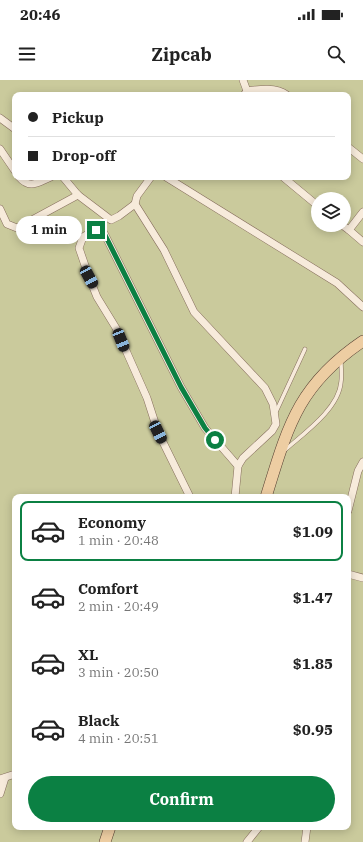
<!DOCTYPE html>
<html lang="en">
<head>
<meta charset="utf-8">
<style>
  body { margin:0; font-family:"IBM Plex Serif",serif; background:#f6f6f6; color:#222; height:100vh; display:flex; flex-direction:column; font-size:15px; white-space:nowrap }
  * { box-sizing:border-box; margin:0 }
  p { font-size:13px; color:#767676 }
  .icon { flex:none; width:22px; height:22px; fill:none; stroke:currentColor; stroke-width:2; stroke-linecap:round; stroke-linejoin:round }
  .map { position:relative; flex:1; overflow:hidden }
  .side { position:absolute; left:12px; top:414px; width:339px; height:336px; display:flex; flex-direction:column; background:#fff; border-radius:8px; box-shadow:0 2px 10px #0003 }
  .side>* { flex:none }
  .banner { position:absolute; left:12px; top:12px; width:339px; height:88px; border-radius:8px; box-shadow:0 2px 10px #0003; display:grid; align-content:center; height:88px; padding:0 16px; background:#fff }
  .tools { position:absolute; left:311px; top:112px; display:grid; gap:8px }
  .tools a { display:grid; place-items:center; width:40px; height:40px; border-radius:50%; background:#fff; box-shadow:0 2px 10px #0003; font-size:20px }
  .end { position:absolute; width:18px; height:18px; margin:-9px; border:5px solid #0b8043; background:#fff; box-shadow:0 0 0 2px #fff }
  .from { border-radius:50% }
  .bubble { position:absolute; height:28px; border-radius:14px; background:#fff; box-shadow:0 2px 10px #0003; font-size:13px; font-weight:800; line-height:28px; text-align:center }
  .car { position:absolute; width:12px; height:24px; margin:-12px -6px; border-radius:5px; box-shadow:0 0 3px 1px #0007; background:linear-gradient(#222 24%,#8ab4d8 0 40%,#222 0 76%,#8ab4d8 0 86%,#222 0) }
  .banner b { display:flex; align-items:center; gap:14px; height:38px; font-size:15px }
  .banner b+b { border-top:1px solid #e0e0e0 }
  .banner i { width:10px; height:10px; background:#222 }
  ul { padding:7px 0 0; list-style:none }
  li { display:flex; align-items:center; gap:12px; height:60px; margin:0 8px 6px; padding:0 8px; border:2px solid transparent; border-radius:8px }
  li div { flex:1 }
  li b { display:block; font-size:15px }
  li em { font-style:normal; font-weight:800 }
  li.selected { border-color:#0b8043 }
  li>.icon { width:36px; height:36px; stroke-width:1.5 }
  .primary-button { display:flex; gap:8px; margin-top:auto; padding:8px 16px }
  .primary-button a { flex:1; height:46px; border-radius:24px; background:#0b8043; color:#fff; font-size:16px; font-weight:800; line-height:46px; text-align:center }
  .status { display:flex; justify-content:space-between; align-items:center; height:28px; padding:0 20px; background:#fff; direction:ltr }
  .status svg { height:11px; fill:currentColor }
  header { display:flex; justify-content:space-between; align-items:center; height:52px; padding:0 16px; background:#fff; font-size:18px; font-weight:800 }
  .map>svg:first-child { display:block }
  .green { fill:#caca9c; fill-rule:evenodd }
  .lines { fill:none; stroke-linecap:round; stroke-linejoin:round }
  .lane-casing { stroke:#876f5e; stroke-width:4.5 }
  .street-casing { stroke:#876f5e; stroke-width:8 }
  .primary-casing { stroke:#553e31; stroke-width:12 }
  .lane { stroke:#f7ebdb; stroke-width:3.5 }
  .street { stroke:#f7ebdb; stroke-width:7 }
  .primary { stroke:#edcda2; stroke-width:11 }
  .route { stroke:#0b8043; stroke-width:5 }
</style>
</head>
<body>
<div class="status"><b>20:46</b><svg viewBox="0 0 49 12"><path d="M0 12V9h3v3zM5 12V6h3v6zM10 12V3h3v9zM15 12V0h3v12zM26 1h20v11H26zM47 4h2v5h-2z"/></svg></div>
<header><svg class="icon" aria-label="menu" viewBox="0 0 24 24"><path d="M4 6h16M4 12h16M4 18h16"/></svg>Zipcab<svg class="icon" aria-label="search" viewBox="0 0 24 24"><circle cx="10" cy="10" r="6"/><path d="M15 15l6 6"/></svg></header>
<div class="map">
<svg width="363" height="762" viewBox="0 0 363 762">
  <rect width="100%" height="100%" fill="#ecddc8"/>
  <path class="green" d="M 0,0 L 363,0 L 363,762 L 0,762 ZM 15,15 L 348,15 L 348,97 L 15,97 ZM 318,119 L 344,119 L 344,145 L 318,145 ZM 15,417 L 348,417 L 348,747 L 15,747 Z"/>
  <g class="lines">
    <g class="lane-casing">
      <g id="lane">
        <path d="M 275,334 L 305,269"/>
        <path d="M 285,370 C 303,354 339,329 341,302 C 342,295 341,288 341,281"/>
      </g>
    </g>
    <g class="street-casing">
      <g id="street">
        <path d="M 243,0 L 247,11"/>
        <path d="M 244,15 L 247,11 C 260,9 276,7 287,15"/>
        <path d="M 0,38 L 15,49"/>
        <path d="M 348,67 L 363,79"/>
        <path d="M 0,69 L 15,91"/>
        <path d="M 19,97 C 30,110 38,102 51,97"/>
        <path d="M 63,97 L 78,115 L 111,140 L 119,136 L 135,124"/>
        <path d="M 151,97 L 137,116 L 135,124 L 164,170 L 194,232 L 265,308 L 273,324 L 276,344 L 272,351 L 243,378 L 238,386 L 235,417"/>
        <path d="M 166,97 L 337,203 L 363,227"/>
        <path d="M 283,97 L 318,126"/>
        <path d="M 0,129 L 7,144 L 17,148 L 78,115"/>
        <path d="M 342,145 L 349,150 L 363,132"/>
        <path d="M 349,150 L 363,162"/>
        <path d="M 190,417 L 158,352 L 147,318 L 116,248 L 97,217 L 89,197 L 79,168 L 83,157 L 95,150 L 104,153 L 181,307 L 205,348 L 238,386"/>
        <path d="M 348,431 L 358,391 L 363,382"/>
        <path d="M 348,494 L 363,498"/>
        <path d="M 0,699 L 15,694"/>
        <path d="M 0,714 L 5,698"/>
        <path d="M 247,762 L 259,747"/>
        <path d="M 305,762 L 307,747"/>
      </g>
    </g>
    <g class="primary-casing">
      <g id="primary">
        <path d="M 266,417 C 288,346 298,305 363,261"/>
        <path d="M 105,762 L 110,747"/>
      </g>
    </g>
    <use href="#lane" class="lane"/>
    <use href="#street" class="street"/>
    <use href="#primary" class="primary"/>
  </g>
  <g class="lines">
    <path class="route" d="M 96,150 L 104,153 L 181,307 L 205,348 L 215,360"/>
  </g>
</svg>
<div class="tools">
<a><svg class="icon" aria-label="layers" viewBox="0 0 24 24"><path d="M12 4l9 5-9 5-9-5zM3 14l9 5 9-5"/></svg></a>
</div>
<i class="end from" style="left:215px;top:360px"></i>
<i class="end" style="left:96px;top:150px"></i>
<div class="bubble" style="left:16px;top:136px;width:66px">1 min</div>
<i class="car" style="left:89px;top:197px;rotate:152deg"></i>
<i class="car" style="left:121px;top:260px;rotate:158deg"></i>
<i class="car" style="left:158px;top:352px;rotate:154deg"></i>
<div class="banner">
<b><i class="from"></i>Pickup</b>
<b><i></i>Drop-off</b>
</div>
<section class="side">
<ul>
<li class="selected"><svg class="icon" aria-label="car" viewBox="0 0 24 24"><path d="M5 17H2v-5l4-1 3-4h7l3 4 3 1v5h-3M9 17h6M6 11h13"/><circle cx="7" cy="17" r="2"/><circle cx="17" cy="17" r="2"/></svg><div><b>Economy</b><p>1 min · 20:48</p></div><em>$1.09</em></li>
<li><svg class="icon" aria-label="car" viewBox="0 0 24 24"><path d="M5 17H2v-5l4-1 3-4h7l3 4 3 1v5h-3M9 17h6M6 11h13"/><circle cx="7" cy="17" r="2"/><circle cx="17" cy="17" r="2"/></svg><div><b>Comfort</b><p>2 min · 20:49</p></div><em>$1.47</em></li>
<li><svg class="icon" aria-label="car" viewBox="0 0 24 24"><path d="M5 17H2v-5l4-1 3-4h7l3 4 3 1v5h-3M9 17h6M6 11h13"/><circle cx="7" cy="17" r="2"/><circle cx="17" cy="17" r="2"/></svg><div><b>XL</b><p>3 min · 20:50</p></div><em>$1.85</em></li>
<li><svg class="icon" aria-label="car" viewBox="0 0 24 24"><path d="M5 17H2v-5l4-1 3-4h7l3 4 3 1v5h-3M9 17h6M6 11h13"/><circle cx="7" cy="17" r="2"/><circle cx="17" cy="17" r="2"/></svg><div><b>Black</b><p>4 min · 20:51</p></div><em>$0.95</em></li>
</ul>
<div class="primary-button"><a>Confirm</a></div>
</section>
</div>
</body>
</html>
